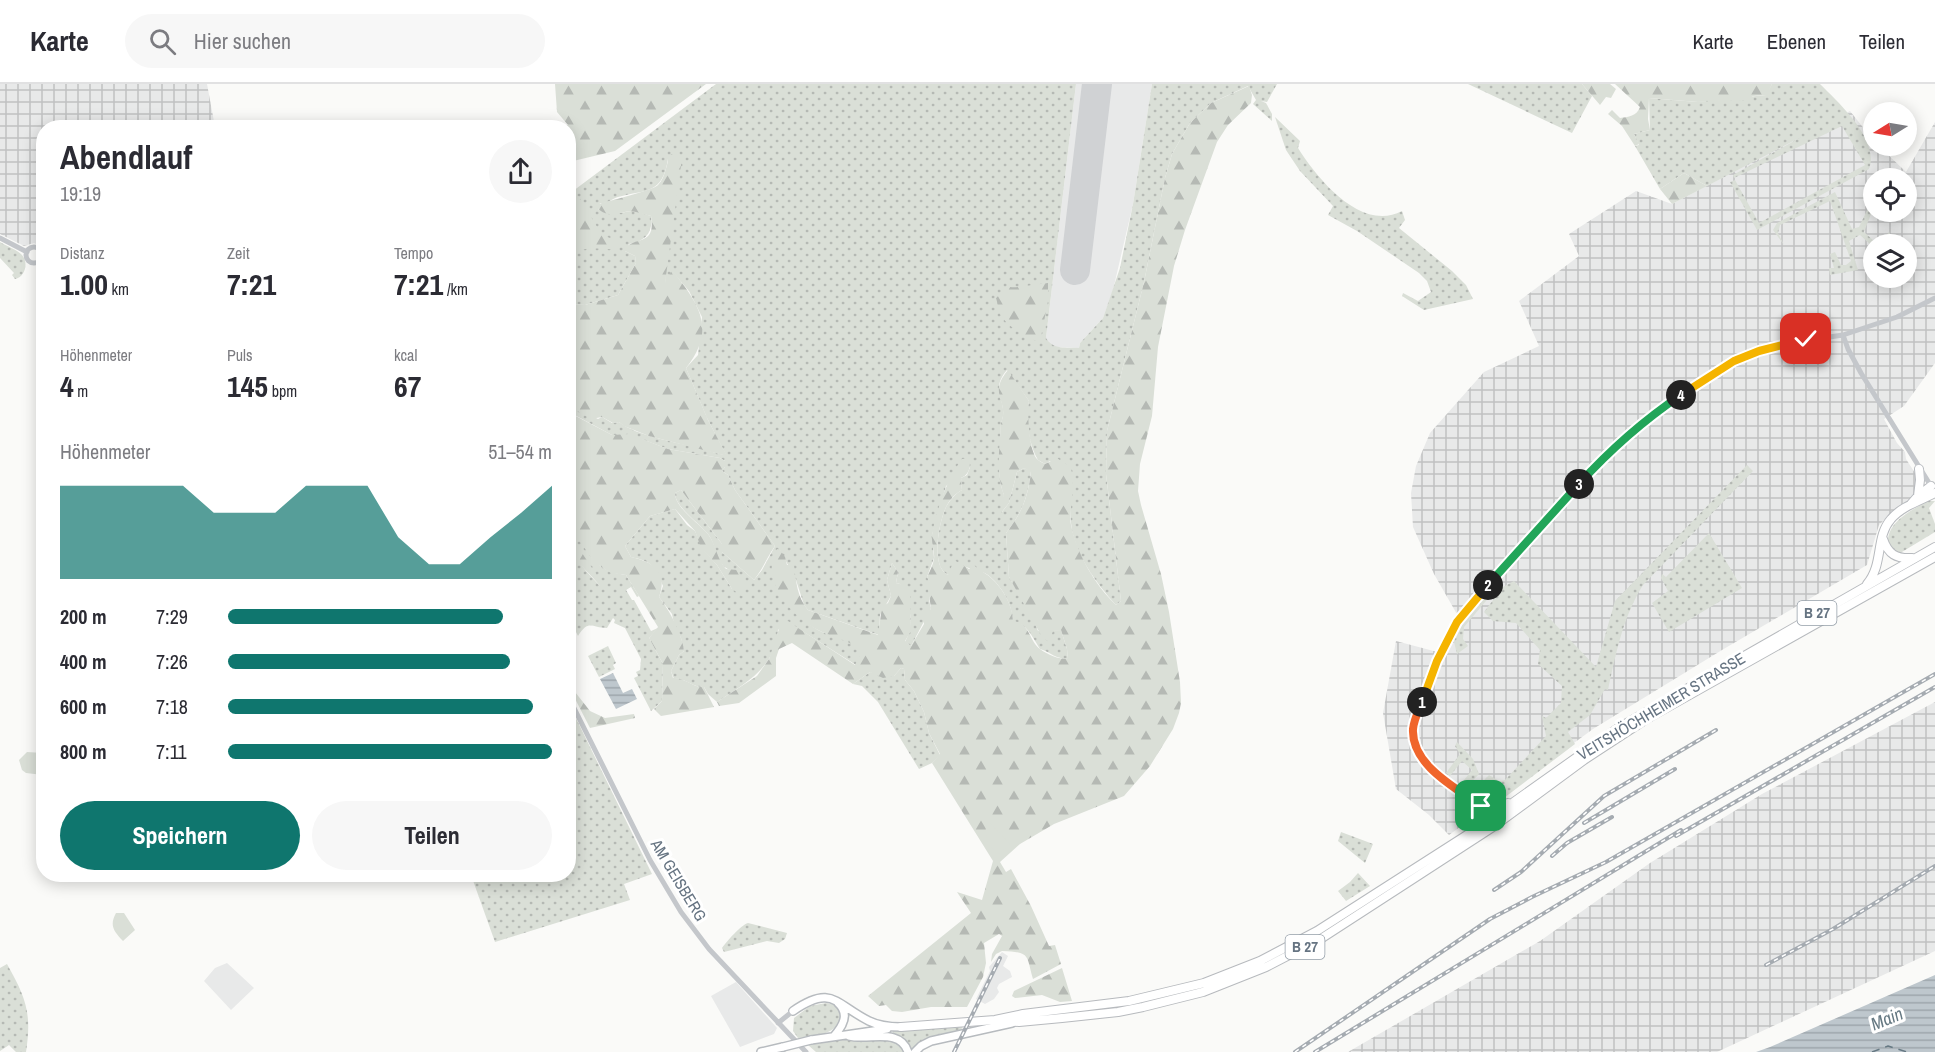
<!DOCTYPE html>
<html lang="de">
<head>
<meta charset="utf-8">
<style>
	:root { --surface:#fff; --page:#f7f7f7; --text:#2b2b33; --muted:#7c7c81; --line:#e1e1e2; --accent:#0f766e }
	body { margin:0; font-family:"Archivo Narrow",sans-serif; background:var(--page); color:var(--text); height:100vh; display:flex; flex-direction:column; font-size:22px; white-space:nowrap }
	* { box-sizing:border-box; margin:0 }
	p { font-size:20px; color:var(--muted) }
	.icon { flex:none; width:33px; height:33px; fill:none; stroke:currentColor; stroke-width:2; stroke-linecap:round; stroke-linejoin:round }
	.map { position:relative; flex:1; overflow:hidden }
	.side { position:absolute; left:36px; top:36px; width:540px; height:762px; display:flex; flex-direction:column; background:var(--surface); border-radius:24px; box-shadow:0 3px 15px #0003 }
	.side>* { flex:none }
	.needle { width:39px; rotate:259deg }
	.controls { position:absolute; left:1863px; top:18px; display:grid; gap:12px }
	.controls a { display:grid; place-items:center; width:54px; height:54px; border-radius:50%; background:var(--surface); box-shadow:0 3px 15px #0003; font-size:30px }
	.pin { position:absolute; display:grid; place-items:center; width:51px; height:51px; color:#fff; margin:-26px; border-radius:12px; box-shadow:0 3px 9px #0006 }
	.km { position:absolute; width:30px; height:30px; margin:-15px; border-radius:50%; background:#222; color:#fff; font-size:16px; line-height:30px; text-align:center }
	.round { display:grid; place-items:center; flex:none; width:63px; height:63px; border-radius:32px; background:var(--page) }
	.head { display:flex; align-items:center; justify-content:space-between; height:102px; padding:0 24px }
	h1 { font-size:33px; font-weight:700; line-height:45px }
	.stats { display:grid; grid-template-columns:repeat(3,1fr); gap:9px; height:102px; padding:6px 24px }
	.stats div { display:grid; align-content:center }
	.stats b { font-size:30px; font-weight:700 }
	.stats small { font-size:16px; font-weight:400 }
	.stats p { font-size:16px }
	.chart { height:168px; padding:12px 24px }
	.chart p { display:flex; justify-content:space-between }
	.chart svg { width:100%; height:108px; margin-top:6px; fill:var(--accent); opacity:.7 }
	.action { display:flex; gap:12px; margin-top:auto; padding:12px 24px }
	.action a { flex:1; height:69px; border-radius:36px; background:var(--accent); color:#fff; font-size:24px; font-weight:700; line-height:69px; text-align:center }
	.action a+a { background:var(--page); color:var(--text) }
	ul { padding:0 24px; list-style:none; font-size:20px }
	li { display:grid; grid-template-columns:96px 72px 1fr; align-items:center; height:45px }
	li i { height:15px; border-radius:8px; background:var(--accent) }
	header { display:flex; align-items:center; gap:36px; box-sizing:border-box; height:84px; padding:0 30px; background:var(--surface); border-bottom:2px solid var(--line) }
	header strong { font-size:28px }
	nav { display:flex; gap:33px; margin-inline-start:auto; font-size:21px }
	.search { width:420px; height:54px; background:var(--page); display:flex; align-items:center; gap:15px; box-sizing:border-box; padding:0 21px; border-radius:33px; color:var(--muted); font-size:22px }
	.map>svg:first-child { display:block }
	.built { fill:#e8e9e9 }
	.industrial { fill:url(#industrial-grid); fill-rule:evenodd }
	.grass { fill:url(#grass-dots) }
	.forest { fill:url(#forest-firs) }
	.park { fill:#dadfd7 }
	.water { fill:url(#water-rules) }
	.lines { fill:none; stroke-linecap:round; stroke-linejoin:round }
	.ferry { stroke:#667983; stroke-width:1.5; stroke-dasharray:8 6; stroke-linecap:butt }
	.runway { stroke:#d0d2d4; stroke-width:30 }
	.major-casing { stroke:#b7bbbf; stroke-width:10 }
	.highway-casing { stroke:#b7babe; stroke-width:10 }
	.minor { stroke:#c4c7cb; stroke-width:5 }
	.major { stroke:#fff; stroke-width:7 }
	.highway { stroke:#fff; stroke-width:8 }
	.rail-casing { stroke:#a5abb1; stroke-width:4 }
	.rail { stroke:#fff; stroke-width:1.5; stroke-dasharray:4.5; stroke-linecap:butt }
	.major-bridge-casing { stroke:#b7bbbf; stroke-width:10; stroke-linecap:butt }
	.major-bridge { stroke:#fff; stroke-width:7 }
	.split-1-casing { stroke:#fff; stroke-width:12 }
	.split-2-casing { stroke:#fff; stroke-width:12 }
	.split-3-casing { stroke:#fff; stroke-width:12 }
	.split-4-casing { stroke:#fff; stroke-width:12 }
	.split-5-casing { stroke:#fff; stroke-width:12 }
	.split-1 { stroke:#f0652b; stroke-width:8 }
	.split-2 { stroke:#f5b400; stroke-width:8 }
	.split-3 { stroke:#22a559; stroke-width:8 }
	.split-4 { stroke:#22a559; stroke-width:8 }
	.split-5 { stroke:#f5b400; stroke-width:8 }
	.labels { text-anchor:middle; stroke-width:6; stroke-linejoin:round; paint-order:stroke }
	.shield { fill:#fff; stroke:#949ea8; stroke-width:1.5 }
	.shield-label { font-size:15px; font-weight:bold; fill:#667482 }
	.street-label { font-size:16px; fill:#667482; stroke:#fff }
	.water-label { font-size:18px; font-style:italic; fill:#667983; stroke:#fff }
</style>
</head>
<body>
<header>
<strong>Karte</strong>
<div class="search"><svg class="icon" aria-label="search" viewBox="0 0 24 24"><circle cx="10" cy="10" r="6"/><path d="M15 15l6 6"/></svg>Hier suchen</div>
<nav><a>Karte</a><a>Ebenen</a><a>Teilen</a></nav>
</header>
<div class="map">
<svg width="1935" height="968" viewBox="0 0 1935 968">
	<defs>
		<pattern id="industrial-grid" width="8" height="8" patternUnits="userSpaceOnUse" patternTransform="scale(1.5)"><rect width="8" height="8" fill="#e8e9e9"/><path d="M0 4h8M4 0v8" fill="none" stroke="#c0c1c2"/></pattern>
		<pattern id="grass-dots" width="8" height="8" patternUnits="userSpaceOnUse" patternTransform="scale(1.5)"><rect width="8" height="8" fill="#dadfd7"/><path d="M2 2h.1M6 6h.1" fill="none" stroke="#b5b9b4" stroke-width="1.8" stroke-linecap="round"/></pattern>
		<pattern id="forest-firs" width="22" height="20" patternUnits="userSpaceOnUse" patternTransform="scale(1.5)"><rect width="22" height="20" fill="#dadfd7"/><path d="M5 1l3.5 6h-7zM16 11l3.5 6h-7z" fill="#b5b9b4"/></pattern>
		<pattern id="water-rules" width="6" height="5" patternUnits="userSpaceOnUse" patternTransform="scale(1.5)"><rect width="6" height="5" fill="#bec7cd"/><path d="M0 2.5h6" fill="none" stroke="#9ea6ac"/></pattern>
	</defs>
	<rect width="100%" height="100%" fill="#fafaf8"/>
	<path class="built" d="M1076,0H1152L1133,120L1113,206L1103,234L1080,259L1079,264L1055,263L1050,260L1046,254Z
		M1002,868L1008,872L1003,882L1010,887L1012,893L999,900L997,904L999,908L994,915L985,920L976,915L990,887L989,883Z
		M227,879L254,904L231,926L204,897L215,884Z
		M736,898L777,944L774,950L740,963L711,912Z"/>
	<path class="industrial" d="M0,0H207L215,43L44,44L43,163L34,159L24,162L0,150Z
		M1850,27L1873,56L1874,62H1879L1906,88L1935,38V279L1904,322L1884,335L1897,359L1905,368L1906,375L1915,389L1917,402L1913,414L1894,426L1879,441L1867,481L1722,566L1593,645L1449,751L1429,731L1396,705L1383,629L1396,557L1445,570L1462,539L1434,490L1413,443L1411,409L1416,382L1430,349L1484,288L1539,262L1519,217L1579,172L1569,150L1636,107L1672,120ZM1874,94H1906V128H1874ZM1874,160H1906V194H1874Z
		M1935,618V867L1717,968H1348L1540,857L1650,779L1762,710Z"/>
	<path class="grass" d="M716,0H1076L1046,254C1053,266 1066,263 1079,264L1080,259L1103,234L1120,184L1133,120L1152,0H1277L1267,18L1261,17L1266,19L1272,30V37L1253,20L1256,16L1248,2L1211,19L1190,39L1172,70L1165,94L1144,198L1107,347L1106,390L1121,517L1116,521C1096,499 1074,469 1071,439C1069,423 1072,406 1072,391L1050,377L1045,380L1038,376C1029,361 1025,335 1029,317L1007,286C988,308 1010,318 1001,339L999,387L1001,402L1004,411L1002,428L1009,419L1017,388L1024,384L1031,387C1028,413 1022,429 1006,449L1009,493L1034,535L1038,547L1061,546L1067,565L1068,575C1056,575 1050,568 1040,565C1033,554 1027,539 1013,538C1013,521 1001,501 988,491C981,486 969,485 960,481L948,491C930,482 939,438 946,423C950,416 955,410 962,406L961,394L967,391L970,383L946,402L932,451L934,474L927,493L932,501L929,516L931,524L911,562L905,558C916,538 909,519 900,500L896,499L898,488L892,479L887,496L891,512L880,531L879,551L808,526L804,521L796,496L780,466L806,537C823,553 832,549 851,557C855,559 859,564 863,567L856,581L788,538L778,546C775,584 746,599 717,618L708,610L704,603C693,604 685,593 674,595L671,587L679,571L684,567L681,554L674,540L672,530L659,513L663,502C655,482 653,478 631,473L625,462L650,432L675,425L687,441L695,447L702,464L717,481L732,505L730,486C715,480 717,462 708,450C699,439 675,423 675,409L681,406L722,460V468L754,496L762,486L775,462L735,406L728,391L722,387L725,383V377L720,374L668,365L644,356L612,351L569,328V322L598,335L602,333L612,339L619,338C637,352 676,358 699,364C709,366 716,370 726,371L707,334L686,284L698,271L702,233L689,207L672,187L665,203L668,75C662,111 647,105 618,113C611,115 608,120 600,119L598,125C611,131 618,129 632,127C637,127 645,130 651,132C653,149 646,157 629,160L625,167L635,172L636,179L618,211L585,221L568,220L569,110Z
		M1468,0H1582L1592,12L1572,49Z
		M1772,0H1820C1839,19 1880,56 1869,85L1757,146L1730,98L1735,96L1759,139L1865,81L1842,42L1734,94L1733,91L1803,52L1707,102L1684,89L1660,105L1635,62L1639,61L1634,50L1650,46L1649,14L1698,18L1766,11Z
		M1275,33L1300,57L1298,64C1317,94 1361,149 1402,127L1405,136L1399,144L1452,187L1466,201L1473,215L1424,226L1402,212L1403,209L1418,217L1431,208L1427,197L1419,189L1357,147L1328,131L1333,122L1300,87L1286,66Z
		M1835,108L1852,145L1859,143L1873,114V125L1864,148L1874,157L1884,155L1889,148L1893,155L1882,160H1874L1873,163L1860,151L1849,157L1858,186L1830,191L1829,184H1834L1830,170L1835,168L1841,181H1846L1851,177L1830,117L1780,141L1778,149L1784,161L1773,146L1777,139Z
		M0,158C6,162 18,166 22,171C29,179 25,193 15,195L12,191L14,189L0,174Z
		M1747,381L1753,387L1643,501C1623,533 1616,569 1608,606L1605,605L1590,631L1568,648L1575,660L1496,720L1483,718L1471,710L1489,691L1499,697L1505,696L1546,652L1542,632L1546,634L1561,619L1562,602L1538,580L1540,566L1516,539L1493,537L1484,528L1503,503L1514,497L1596,583L1615,517Z
		M1928,417H1935L1929,424L1935,440V448L1897,471L1888,460C1886,438 1912,426 1928,417Z
		M569,442C593,462 584,485 626,491L639,512L637,513L631,503L626,506L632,516H634L651,547L658,544L649,554L663,580L662,617L651,627L634,594L638,592L636,588L640,586L641,575L625,544L614,539L615,536L613,534L607,544C591,544 589,535 578,552L569,534L568,462L586,487L600,502L569,453Z
		M1709,449L1742,504L1669,548L1652,519L1668,507L1661,494L1662,490L1666,493Z
		M1490,506L1491,511L1464,543L1463,555L1468,562L1457,570L1453,554L1457,547Z
		M608,562L616,579L613,581L615,585L599,593L588,572Z
		M901,584L904,585L905,596L914,607L924,628L929,649L940,671L932,679L919,685L878,618L862,602L853,600L870,588L894,592Z
		M572,626L652,790L624,800L630,816L495,858L471,791L568,790V627Z
		M1457,658L1473,675L1479,690L1465,705L1460,701L1472,686L1462,677L1450,692L1446,689L1460,670L1455,662Z
		M1341,748L1373,760L1365,779L1338,757Z
		M1358,789L1370,802L1346,817L1338,807L1350,798Z
		M748,839L787,849L785,855L779,859L767,857L724,868L722,864C727,857 741,841 748,839Z
		M7,880C26,914 32,929 26,968H16L9,961L0,967V884Z
		M826,919L835,921L841,926C844,950 816,952 798,954L793,947L794,934L810,922Z
		M963,942L960,948L917,963L912,968L903,955L893,951V947Z
		M884,954L901,959L906,968H816L808,961L838,956Z"/>
	<path class="forest" d="M555,0H706L615,67L569,78L568,44L557,43L568,41L557,28Z
		M1582,0H1610L1616,5L1611,14L1606,13L1600,21Z
		M1615,0H1772L1767,11L1753,12L1747,16L1698,18L1649,14L1648,35L1650,46L1634,50L1639,60L1635,62L1622,42L1608,30L1612,26L1620,34C1628,33 1637,32 1640,23Z
		M1249,2L1252,11L1251,19L1228,41L1217,58L1185,146L1174,182L1158,263L1152,332L1140,380L1138,407L1141,421L1161,490L1169,528L1180,598L1181,619L1179,629L1173,645L1150,682L1124,712L1054,740L1020,760L1000,778L1006,788L1011,785L1031,822L1049,862L1055,861L1061,880L1033,895C1026,871 1031,868 1002,867L996,870L991,878L992,870L1002,852L999,850L984,859L986,879L983,893L967,923H931L902,928L892,927L886,921L879,922L868,912L971,829L957,808L982,816L993,777L932,679L940,670L929,649L924,628L914,607L905,596L904,585L901,584L894,592L883,594L870,588L853,600L792,559L779,565L776,574V592L739,619L719,622L717,618L757,592L769,575L781,539L788,537L795,542L855,581L862,567C849,555 832,554 816,545C791,532 759,494 777,465L780,466L785,473L787,481H794C796,497 797,513 808,526L878,551L882,523L888,519L891,512L887,496L892,479L898,488L896,499L907,502L910,509L911,547L905,557L911,562L924,540L922,529L926,526H930L931,524L928,505L931,501L927,493C930,487 933,481 934,475C935,467 931,459 932,451C936,427 947,395 962,375L970,374C970,383 970,390 961,394L962,406C955,410 950,415 946,423C939,438 930,482 948,491L954,476L969,485L974,481C979,487 984,488 989,492C1002,503 1013,521 1013,537C1030,539 1029,557 1040,565C1048,571 1058,575 1068,575L1067,565L1061,546L1053,547L1049,558L1042,553L1009,493L1006,449C1022,429 1028,413 1031,388L1024,384L1017,388L1009,419L1001,429L1002,416L1004,411C995,389 1000,362 1001,339C1010,316 987,311 1008,286L1029,317C1027,329 1029,366 1037,375C1039,377 1043,379 1045,380L1057,374C1060,377 1066,379 1069,382C1078,392 1068,427 1071,441C1077,470 1095,501 1116,521L1121,517L1106,390L1107,347L1144,198L1165,94L1172,70L1190,39L1211,19Z
		M671,70L682,74L665,199L672,186C699,220 717,245 686,284L708,336L727,372L649,352L624,342L619,338L613,339L602,333L591,335L569,322V220L585,221L618,211L636,179L635,172L625,167V164C636,152 656,162 651,132C645,131 642,129 636,128C623,124 608,139 595,121C605,118 654,106 658,101C666,93 666,79 671,70Z
		M1684,89L1707,102L1672,120L1660,105Z
		M574,110L579,113L602,151L618,157L620,161L618,165C599,167 584,159 569,174V115Z
		M1048,199V217L1040,258C1027,255 1010,244 1002,233C998,228 998,220 996,214L1008,203C1021,204 1035,200 1048,199Z
		M568,328L612,351L629,350L668,365L720,374L725,377V383L722,387L728,391L735,406L775,462C767,473 763,485 754,496L722,468V460L681,406L675,409C675,424 699,439 708,450C717,462 716,474 726,485L737,486L745,503L742,512L732,505L717,481L701,464L695,447L675,425L650,432L625,462L631,473C654,478 668,488 659,513C669,525 683,552 684,567L679,571L671,587L673,594C685,593 693,604 704,603L714,623L661,632L654,625L662,617L663,580L649,554L658,543L626,491L611,489L595,479L569,442Z
		M569,453L572,454L604,502H600C589,487 568,474 569,453Z
		M568,599L590,627L605,634L634,630L635,634L590,644L569,603Z
		M1062,884L1072,917L1060,918L1042,911L1015,914L1012,912L1014,907Z"/>
	<path class="park" d="M27,668L43,669V691L26,689L22,686L19,676Z
		M990,739L1010,760L999,770C989,766 983,750 987,740Z
		M116,829H124L135,846L123,857C114,847 109,842 116,829Z"/>
	<path class="water" d="M613,589L623,609L632,605L637,615L616,625L600,595Z
		M1935,891V968H1756L1770,963Z"/>
	<g class="lines">
		<path class="ferry" d="M1872,968L1888,962L1907,968"/>
		<path class="runway" d="M1075,186L1097,0"/>
		<defs>
			<path id="major" d="M793,927C832,900 835,920 869,937C879,942 890,943 901,943
				M834,952C843,942 850,930 838,919
				M849,952C869,957 900,943 908,968
				M811,956L887,945
				M761,968L783,963
				M915,968L921,962L931,957L1012,939"/>
			<path id="highway" d="M1918,412L1920,396L1919,385
				M1911,420L1918,412L1931,402
				M1883,455C1888,470 1896,475 1912,474
				M1867,500C1884,480 1875,453 1891,435C1902,422 1920,417 1935,409
				M1489,724H1496L1508,719
				M1005,937L1019,938L1062,934L1118,928L1143,923L1203,908L1266,883L1322,854L1413,795L1493,743L1584,676L1645,636L1935,473
				M901,943L995,936L1023,930L1129,917L1204,899L1260,877L1317,847L1470,749L1618,644L1935,463"/>
		</defs>
		<use href="#major" class="major-casing"/>
		<use href="#highway" class="highway-casing"/>
		<path class="minor" d="M0,154L27,168
			M26 171a8 8 0 1 1 16 0a8 8 0 1 1-16 0Z
			M1843,251L1848,265L1861,289L1931,402
			M568,612L650,776L681,828L709,865L806,968
			M1489,724L1476,718L1423,677L1417,666L1413,645L1437,577L1457,538L1524,459L1594,384L1655,328L1734,277L1782,260L1843,251L1897,233L1935,214
			M778,939L793,927"/>
		<use href="#major" class="major"/>
		<use href="#highway" class="highway"/>
		<defs>
			<path id="rail" d="M1584,739L1675,685
				M1676,752L1935,603
				M1552,772L1567,759L1612,733
				M1494,806L1521,788L1604,712L1716,646
				M1766,881L1833,845L1935,782
				M954,968L1000,874
				M1295,968L1490,835L1532,813L1606,778L1935,590
				M1315,968L1681,746"/>
		</defs>
		<use href="#rail" class="rail-casing"/>
		<use href="#rail" class="rail"/>
		<defs>
			<path id="major-bridge" d="M783,963L811,956"/>
		</defs>
		<use href="#major-bridge" class="major-bridge-casing"/>
		<use href="#major-bridge" class="major-bridge"/>
	</g>
	<g class="lines">
		<defs>
			<path id="split-1" d="M1422,618C1419,626 1414,635 1413,645C1411,681 1456,704 1481,722"/>
			<path id="split-2" d="M1422,618L1437,577L1457,538L1488,501"/>
			<path id="split-3" d="M1488,501L1579,400"/>
			<path id="split-4" d="M1579,400C1609,367 1644,336 1681,311"/>
			<path id="split-5" d="M1681,311L1734,277L1759,267L1806,255"/>
		</defs>
		<use href="#split-1" class="split-1-casing"/>
		<use href="#split-2" class="split-2-casing"/>
		<use href="#split-3" class="split-3-casing"/>
		<use href="#split-4" class="split-4-casing"/>
		<use href="#split-5" class="split-5-casing"/>
		<use href="#split-1" class="split-1"/>
		<use href="#split-2" class="split-2"/>
		<use href="#split-3" class="split-3"/>
		<use href="#split-4" class="split-4"/>
		<use href="#split-5" class="split-5"/>
	</g>
	<g class="labels">
		<g class="shield">
			<rect x="1797.5" y="517" width="39" height="24" rx="4.5"/>
			<rect x="1285.5" y="851" width="39" height="24" rx="4.5"/>
		</g>
		<g class="shield-label">
			<text x="1817" y="534">B 27</text>
			<text x="1305" y="868">B 27</text>
		</g>
		<g class="street-label">
			<text transform="translate(1661 622) rotate(-31)" y="6">VEITSHÖCHHEIMER STRASSE</text>
			<text transform="translate(679 796) rotate(59)" y="6">AM GEISBERG</text>
		</g>
		<g class="water-label">
			<text transform="translate(1887 935) rotate(-22)" y="6">Main</text>
		</g>
	</g>
</svg>
<div class="controls">
<a><svg class="needle" viewBox="-14 -14 28 28"><path d="M0-13l5 13h-10z" fill="#e53935"/><path d="M0 13l5-13h-10z" fill="#7c7c81"/></svg></a>
<a><svg class="icon" aria-label="locate" viewBox="0 0 24 24"><circle cx="12" cy="12" r="6"/><path d="M12 2v4M12 18v4M2 12h4M18 12h4"/></svg></a>
<a><svg class="icon" aria-label="layers" viewBox="0 0 24 24"><path d="M12 4l9 5-9 5-9-5zM3 14l9 5 9-5"/></svg></a>
</div>
<div class="pin" style="left:1481px;top:722px;background:#1e9e55"><svg class="icon" aria-label="arrive" viewBox="0 0 24 24"><path d="M6 21V4h12l-3 4 3 4H6"/></svg></div>
<div class="pin" style="left:1806px;top:255px;background:#d93025"><svg class="icon" aria-label="check" viewBox="0 0 24 24"><path d="M5 12l5 5 9-10"/></svg></div>
<b class="km" style="left:1422px;top:618px">1</b>
<b class="km" style="left:1488px;top:501px">2</b>
<b class="km" style="left:1579px;top:400px">3</b>
<b class="km" style="left:1681px;top:311px">4</b>
<section class="side">
<div class="head"><div><h1>Abendlauf</h1><p>19:19</p></div><a class="round"><svg class="icon" aria-label="share" viewBox="0 0 24 24"><path d="M12 15V3M7 8l5-5 5 5M5 13v7h14v-7"/></svg></a></div>
<div class="stats">
<div><p>Distanz</p><b>1.00<small> km</small></b></div>
<div><p>Zeit</p><b>7:21</b></div>
<div><p>Tempo</p><b>7:21<small> /km</small></b></div>
</div>
<div class="stats">
<div><p>Höhenmeter</p><b>4<small> m</small></b></div>
<div><p>Puls</p><b>145<small> bpm</small></b></div>
<div><p>kcal</p><b>67</b></div>
</div>
<div class="chart"><p><span>Höhenmeter</span>51–54 m</p>
<svg viewBox="0 0 160 44" preserveAspectRatio="none"><path d="M0 44V6L10 6L20 6L30 6L40 6L50 17L60 17L70 17L80 6L90 6L100 6L110 27L120 38L130 38L140 27L150 17L160 6V44z"/></svg>
</div>
<ul>
<li><b>200 m</b>7:29<i style="width:85%"></i></li>
<li><b>400 m</b>7:26<i style="width:87%"></i></li>
<li><b>600 m</b>7:18<i style="width:94%"></i></li>
<li><b>800 m</b>7:11<i style="width:100%"></i></li>
</ul>
<div class="action"><a>Speichern</a><a>Teilen</a></div>
</section>
</div>
</body>
</html>
